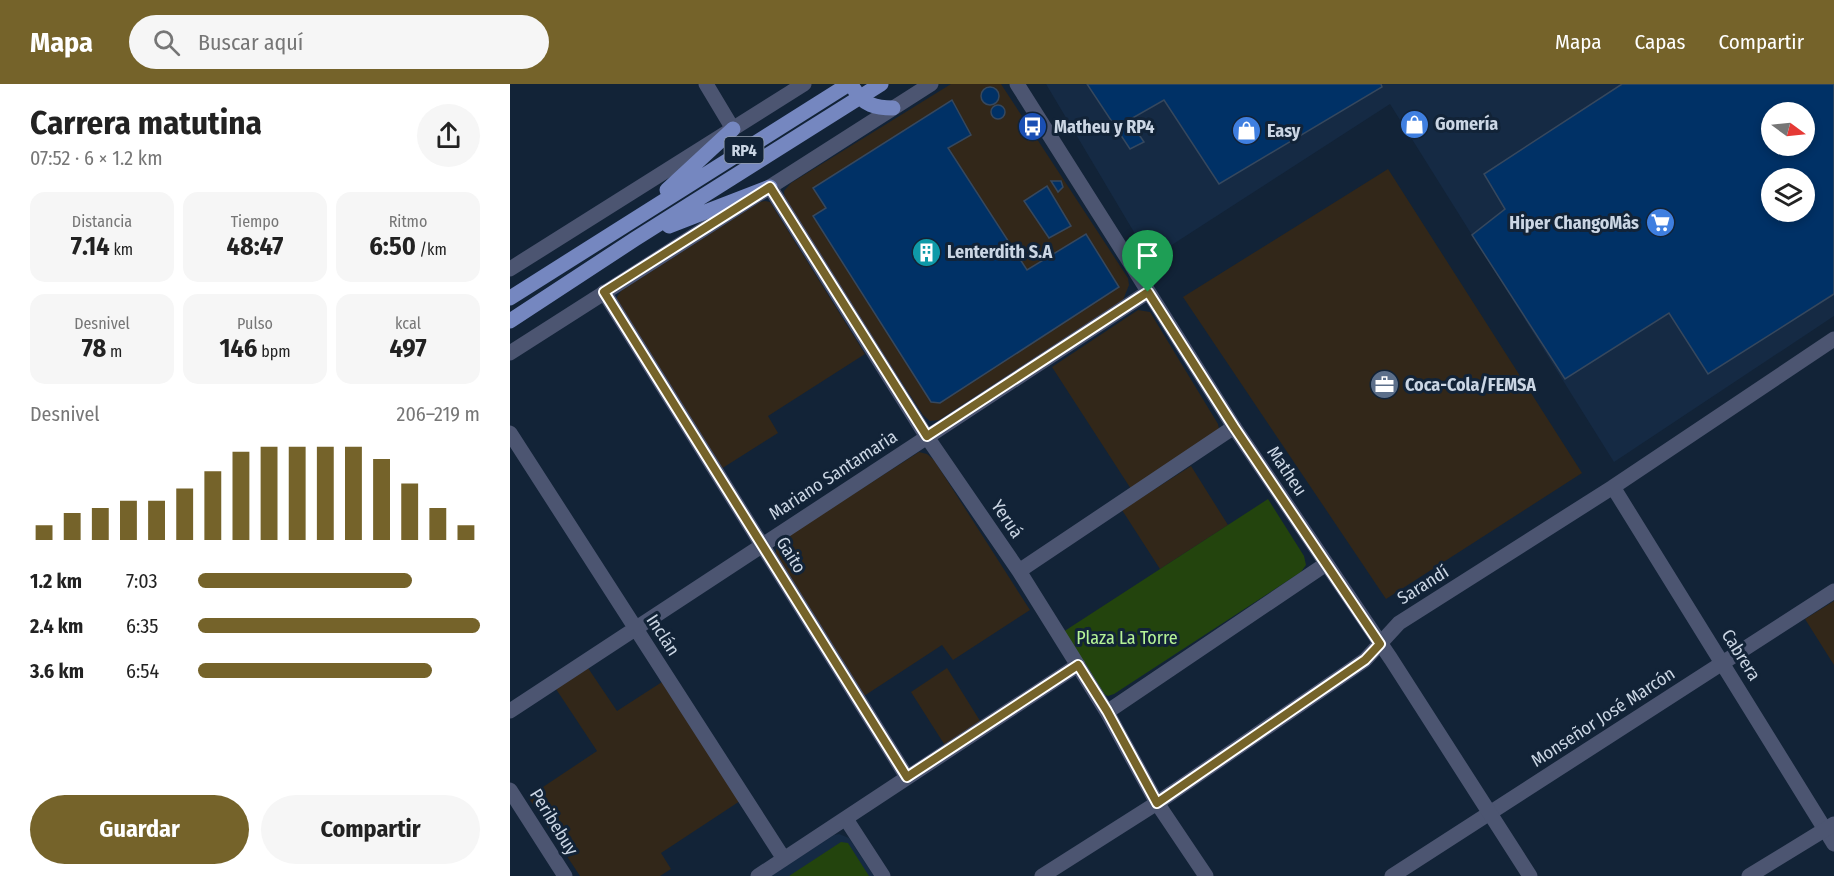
<!DOCTYPE html>
<html lang="es">
<head>
<meta charset="utf-8">
<style>
	:root { --surface:#fff; --page:#f6f6f6; --text:#222; --muted:#767676; --accent:#75632a }
	body { margin:0; font-family:"Fira Sans Condensed",sans-serif; background:var(--page); color:var(--text); height:100vh; display:flex; flex-direction:column; font-size:22px; white-space:nowrap }
	* { box-sizing:border-box; margin:0 }
	p { font-size:20px; color:var(--muted) }
	.icon { flex:none; width:33px; height:33px; fill:none; stroke:currentColor; stroke-width:2; stroke-linecap:round; stroke-linejoin:round }
	.map { position:relative; flex:1; overflow:hidden }
	.panel { display:flex; flex-direction:column; background:var(--surface); width:510px }
	.panel>* { flex:none }
	.needle { width:39px; rotate:105deg }
	.tools { position:absolute; left:1251px; top:18px; display:grid; gap:12px }
	.tools a { display:grid; place-items:center; width:54px; height:54px; border-radius:50%; background:var(--surface); box-shadow:0 3px 9px #0003; font-size:30px }
	.pin { position:absolute; display:grid; place-items:center; width:51px; height:51px; color:#fff; margin:-62px -26px; border-radius:50% 50% 50% 0; rotate:-45deg; box-shadow:0 0 6px #0007 }
	.pin .icon { rotate:45deg }
	.round { display:grid; place-items:center; flex:none; width:63px; height:63px; border-radius:32px; background:var(--page) }
	.summary { display:flex; align-items:center; justify-content:space-between; height:102px; padding:0 30px }
	h1 { font-size:33px; font-weight:700; line-height:45px }
	.metrics { display:grid; grid-template-columns:repeat(3,1fr); gap:9px; height:102px; padding:6px 30px }
	.metrics div { display:grid; align-content:center; border-radius:15px; background:var(--page); text-align:center }
	.metrics b { font-size:26px; font-weight:700 }
	.metrics small { font-size:16px; font-weight:400 }
	.metrics p { font-size:16px }
	.chart { height:168px; padding:12px 30px }
	.chart p { display:flex; justify-content:space-between }
	.chart svg { width:100%; height:108px; margin-top:6px; stroke:var(--accent); stroke-width:6 }
	.cta { display:flex; gap:12px; margin-top:auto; padding:12px 30px }
	.cta a { flex:1; height:69px; border-radius:36px; background:var(--accent); color:#fff; font-size:24px; font-weight:700; line-height:69px; text-align:center }
	.cta a+a { background:var(--page); color:var(--text) }
	ul { padding:0 30px; list-style:none; font-size:20px }
	li { display:grid; grid-template-columns:96px 72px 1fr; align-items:center; height:45px }
	li i { height:15px; border-radius:8px; background:var(--accent) }
	header { display:flex; align-items:center; gap:36px; box-sizing:border-box; height:84px; padding:0 30px; background:var(--accent); color:#fff }
	header strong { font-size:28px }
	nav { display:flex; gap:33px; margin-inline-start:auto; font-size:21px }
	.search { width:420px; height:54px; background:var(--page); display:flex; align-items:center; gap:15px; box-sizing:border-box; padding:0 21px; border-radius:33px; color:var(--muted); font-size:22px }
	main { display:flex; flex:1; min-height:0 }
	.map>svg:first-child { display:block }
	.built { fill:#152a44; fill-rule:evenodd }
	.industrial { fill:#322719 }
	.green { fill:#23440d }
	.building { fill:#003166; stroke:#36485e; stroke-width:1.5; fill-rule:evenodd }
	.lines { fill:none; stroke-linecap:round; stroke-linejoin:round }
	.minor { stroke:#4c5571; stroke-width:15 }
	.tertiary { stroke:#4c5571; stroke-width:15 }
	.primary { stroke:#7587c0; stroke-width:15 }
	.route-casing { stroke:#fff; stroke-width:12 }
	.route { stroke:#75632a; stroke-width:8 }
	.labels { text-anchor:middle; stroke-width:6; stroke-linejoin:round; paint-order:stroke }
	.shield { fill:#122337; stroke:#94a0b0; stroke-width:1.5 }
	.shield-label { font-size:16px; font-weight:bold; fill:#cbd6e4 }
	.poi-label { font-size:18px; font-weight:bold; fill:#cbd6e4; stroke:#122337; text-anchor:start }
	.street-label { font-size:18px; fill:#cbd6e4; stroke:#122337 }
	.park-label { font-size:18px; fill:#b6f397; stroke:#122337 }
</style>
</head>
<body>
<header>
<strong>Mapa</strong>
<div class="search"><svg class="icon" aria-label="search" viewBox="0 0 24 24"><circle cx="10" cy="10" r="6"/><path d="M15 15l6 6"/></svg>Buscar aquí</div>
<nav><a>Mapa</a><a>Capas</a><a>Compartir</a></nav>
</header>
<main>
<section class="panel">
<div class="summary"><div><h1>Carrera matutina</h1><p>07:52 · 6 × 1.2 km</p></div><a class="round"><svg class="icon" aria-label="share" viewBox="0 0 24 24"><path d="M12 15V3M7 8l5-5 5 5M5 13v7h14v-7"/></svg></a></div>
<div class="metrics">
<div><p>Distancia</p><b>7.14<small> km</small></b></div>
<div><p>Tiempo</p><b>48:47</b></div>
<div><p>Ritmo</p><b>6:50<small> /km</small></b></div>
</div>
<div class="metrics">
<div><p>Desnivel</p><b>78<small> m</small></b></div>
<div><p>Pulso</p><b>146<small> bpm</small></b></div>
<div><p>kcal</p><b>497</b></div>
</div>
<div class="chart"><p><span>Desnivel</span>206–219 m</p>
<svg viewBox="0 0 160 44" preserveAspectRatio="none"><path d="M5 44V38M15 44V33M25 44V31M35 44V28M45 44V28M55 44V23M65 44V16M75 44V8M85 44V6M95 44V6M105 44V6M115 44V6M125 44V11M135 44V21M145 44V31M155 44V38"/></svg>
</div>
<ul>
<li><b>1.2 km</b>7:03<i style="width:76%"></i></li>
<li><b>2.4 km</b>6:35<i style="width:100%"></i></li>
<li><b>3.6 km</b>6:54<i style="width:83%"></i></li>
</ul>
<div class="cta"><a>Guardar</a><a>Compartir</a></div>
</section>
<div class="map">
<svg width="1324" height="792" viewBox="0 0 1324 792">
	<rect width="100%" height="100%" fill="#122337"/>
	<path class="built" d="M536,0H1324V232L1104,378L880,20L640,175ZM1262,28H1294V62H1262ZM1262,94H1294V128H1262Z
		M329,750L339,754L364,792H261L324,751Z"/>
	<path class="industrial" d="M441,0H491L618,194L619,201L613,216L429,336L420,337L413,331L275,119L274,107L281,99Z
		M878,85L1072,389L876,515L673,213Z
		M255,117L260,118L355,270L258,332L268,349L211,385L107,220V213L111,207L250,118Z
		M628,226L640,228L708,340L709,345L621,405L542,283Z
		M409,368L417,370L424,376L520,526L443,576L432,561L354,612L266,474V463L270,457Z
		M681,382L718,441L650,485L612,426Z
		M1324,517V581L1295,535Z
		M78,584L107,627L152,598L230,717L151,769L161,785L150,792H70L18,713L87,667L46,605Z
		M437,584L472,640L436,663L401,608Z"/>
	<path class="green" d="M758,415L794,472L796,481L791,488L604,610L598,612L593,610L553,548Z
		M331,758L338,759L359,792H279Z"/>
	<path class="building" d="M577,0H871L872,3L709,100L654,16L619,36L634,58L620,65Z
		M1112,0H1324V210L1198,290L1159,229L1055,295L962,151L995,125L974,90ZM1262,28H1294V62H1262ZM1262,94H1294V128H1262Z
		M471 12a9 9 0 1 1 18 0a9 9 0 1 1-18 0Z
		M442,16L461,51L438,64L517,186L576,150L609,203L430,319L421,318L303,132L316,124L303,104Z
		M481 28a7 7 0 1 1 14 0a7 7 0 1 1-14 0Z
		M541,97H551L553,103L548,108Z
		M537,102L561,142L539,154L514,117Z"/>
	<g class="lines">
		<path class="minor" d="M196,0L223,45
			M260,103L417,353L509,487L597,628L647,719L696,792
			M94,208L397,693
			M0,349L274,775
			M1103,403L1324,760
			M509,487L724,343
			M0,627L638,208
			M597,628L816,480
			M336,735L373,792
			M248,792L568,581
			M532,792L647,719L855,576L889,539L1103,403L1324,255
			M882,792L1324,507"/>
		<path class="tertiary" d="M507,0L724,343L881,575L1020,792
			M0,185L294,0
			M0,269L421,0
			M0,706L55,792
			M1239,792L1324,740"/>
		<path class="primary" d="M344,5C353,21 366,24 383,24
			M157,106L223,45
			M159,142L260,103
			M0,214L339,0
			M0,237L125,155L371,0"/>
	</g>
	<g class="lines">
		<defs>
			<path id="route" d="M260,103L417,352L638,208L724,343L870,560L855,576L647,719L597,627L568,581L397,693L94,208Z"/>
		</defs>
		<use href="#route" class="route-casing"/>
		<use href="#route" class="route"/>
	</g>
	<defs>
		<symbol id="shop-disc" viewBox="-11 -11 22 22"><circle r="9.5" fill="#3f7fe0" stroke="#122337"/><path d="M-5-2.5h2.3a2.7 3.5 0 0 1 5.4 0H5L5.5 6h-11ZM-1.5-2.5h3a1.5 2.3 0 0 0-3 0Z" fill="#fff"/></symbol>
		<symbol id="bus-disc" viewBox="-11 -11 22 22"><circle r="9.5" fill="#1a4fb4" stroke="#122337"/><path d="M-5-6H5V4H4V6H2V4H-2V6H-4V4H-5ZM-3.5-4V0h7V-4ZM-3.5 1.2v1.5H-2V1.2ZM2 1.2v1.5H3.5V1.2Z" fill="#fff"/></symbol>
		<symbol id="supermarket-disc" viewBox="-11 -11 22 22"><circle r="9.5" fill="#3f7fe0" stroke="#122337"/><path d="M-6-5.5h2.5l.6 2H6L4.5 2H-2.5L-4.4-4H-6ZM-1.5 3.2a1.3 1.3 0 1 0 .1 0ZM3 3.2a1.3 1.3 0 1 0 .1 0Z" fill="#fff"/></symbol>
		<symbol id="building-disc" viewBox="-11 -11 22 22"><circle r="9.5" fill="#0f9aa8" stroke="#122337"/><path d="M-4-6H4V6H1V3H-1V6H-4ZM-2.5-4.3h1.7v1.8h-1.7ZM.8-4.3h1.7v1.8H.8ZM-2.5-1h1.7V.8h-1.7ZM.8-1h1.7V.8H.8Z" fill="#fff"/></symbol>
		<symbol id="office-disc" viewBox="-11 -11 22 22"><circle r="9.5" fill="#5c6f8a" stroke="#122337"/><path d="M-6-3h4V-5.5h4V-3h4V5H-6ZM-1-4.5V-3h2v-1.5ZM-6 0V1H6V0Z" fill="#fff"/></symbol>
	</defs>
	<g fill-rule="evenodd">
		<use href="#shop-disc" x="888" y="24" width="33" height="33"/>
		<use href="#bus-disc" x="506" y="26" width="33" height="33"/>
		<use href="#shop-disc" x="720" y="30" width="33" height="33"/>
		<use href="#supermarket-disc" x="1134" y="122" width="33" height="33"/>
		<use href="#building-disc" x="400" y="152" width="33" height="33"/>
		<use href="#office-disc" x="858" y="284" width="33" height="33"/>
	</g>
	<g class="labels">
		<rect class="shield" x="214.5" y="53" width="39" height="26" rx="4.5"/>
		<g class="shield-label">
			<text x="234" y="72">RP4</text>
		</g>
		<g class="poi-label">
			<text x="925" y="46">Gomería</text>
			<text x="544" y="49">Matheu y RP4</text>
			<text x="757" y="53">Easy</text>
			<text x="1129" y="145" text-anchor="end">Hiper ChangoMâs</text>
			<text x="437" y="174">Lenterdith S.A</text>
			<text x="895" y="307">Coca-Cola/FEMSA</text>
		</g>
		<g class="street-label">
			<text transform="translate(777 387) rotate(56)" y="6">Matheu</text>
			<text transform="translate(323 391) rotate(-33)" y="6">Mariano Santamaria</text>
			<text transform="translate(497 435) rotate(56)" y="6">Yeruá</text>
			<text transform="translate(281 471) rotate(58)" y="6">Gaito</text>
			<text transform="translate(913 501) rotate(-32)" y="6">Sarandí</text>
			<text transform="translate(153 551) rotate(57)" y="6">Inclán</text>
			<text transform="translate(1231 571) rotate(58)" y="6">Cabrera</text>
			<text transform="translate(1093 633) rotate(-33)" y="6">Monseñor José Marcón</text>
			<text transform="translate(44 738) rotate(58)" y="6">Peribebuy</text>
		</g>
		<g class="park-label">
			<text x="617" y="560">Plaza La Torre</text>
		</g>
	</g>
</svg>
<div class="tools">
<a><svg class="needle" viewBox="-14 -14 28 28"><path d="M0-13l5 13h-10z" fill="#e53935"/><path d="M0 13l5-13h-10z" fill="#767676"/></svg></a>
<a><svg class="icon" aria-label="layers" viewBox="0 0 24 24"><path d="M12 4l9 5-9 5-9-5zM3 14l9 5 9-5"/></svg></a>
</div>
<div class="pin" style="left:638px;top:208px;background:#1e9e55"><svg class="icon" aria-label="arrive" viewBox="0 0 24 24"><path d="M6 21V4h12l-3 4 3 4H6"/></svg></div>
</div>
</main>
</body>
</html>
